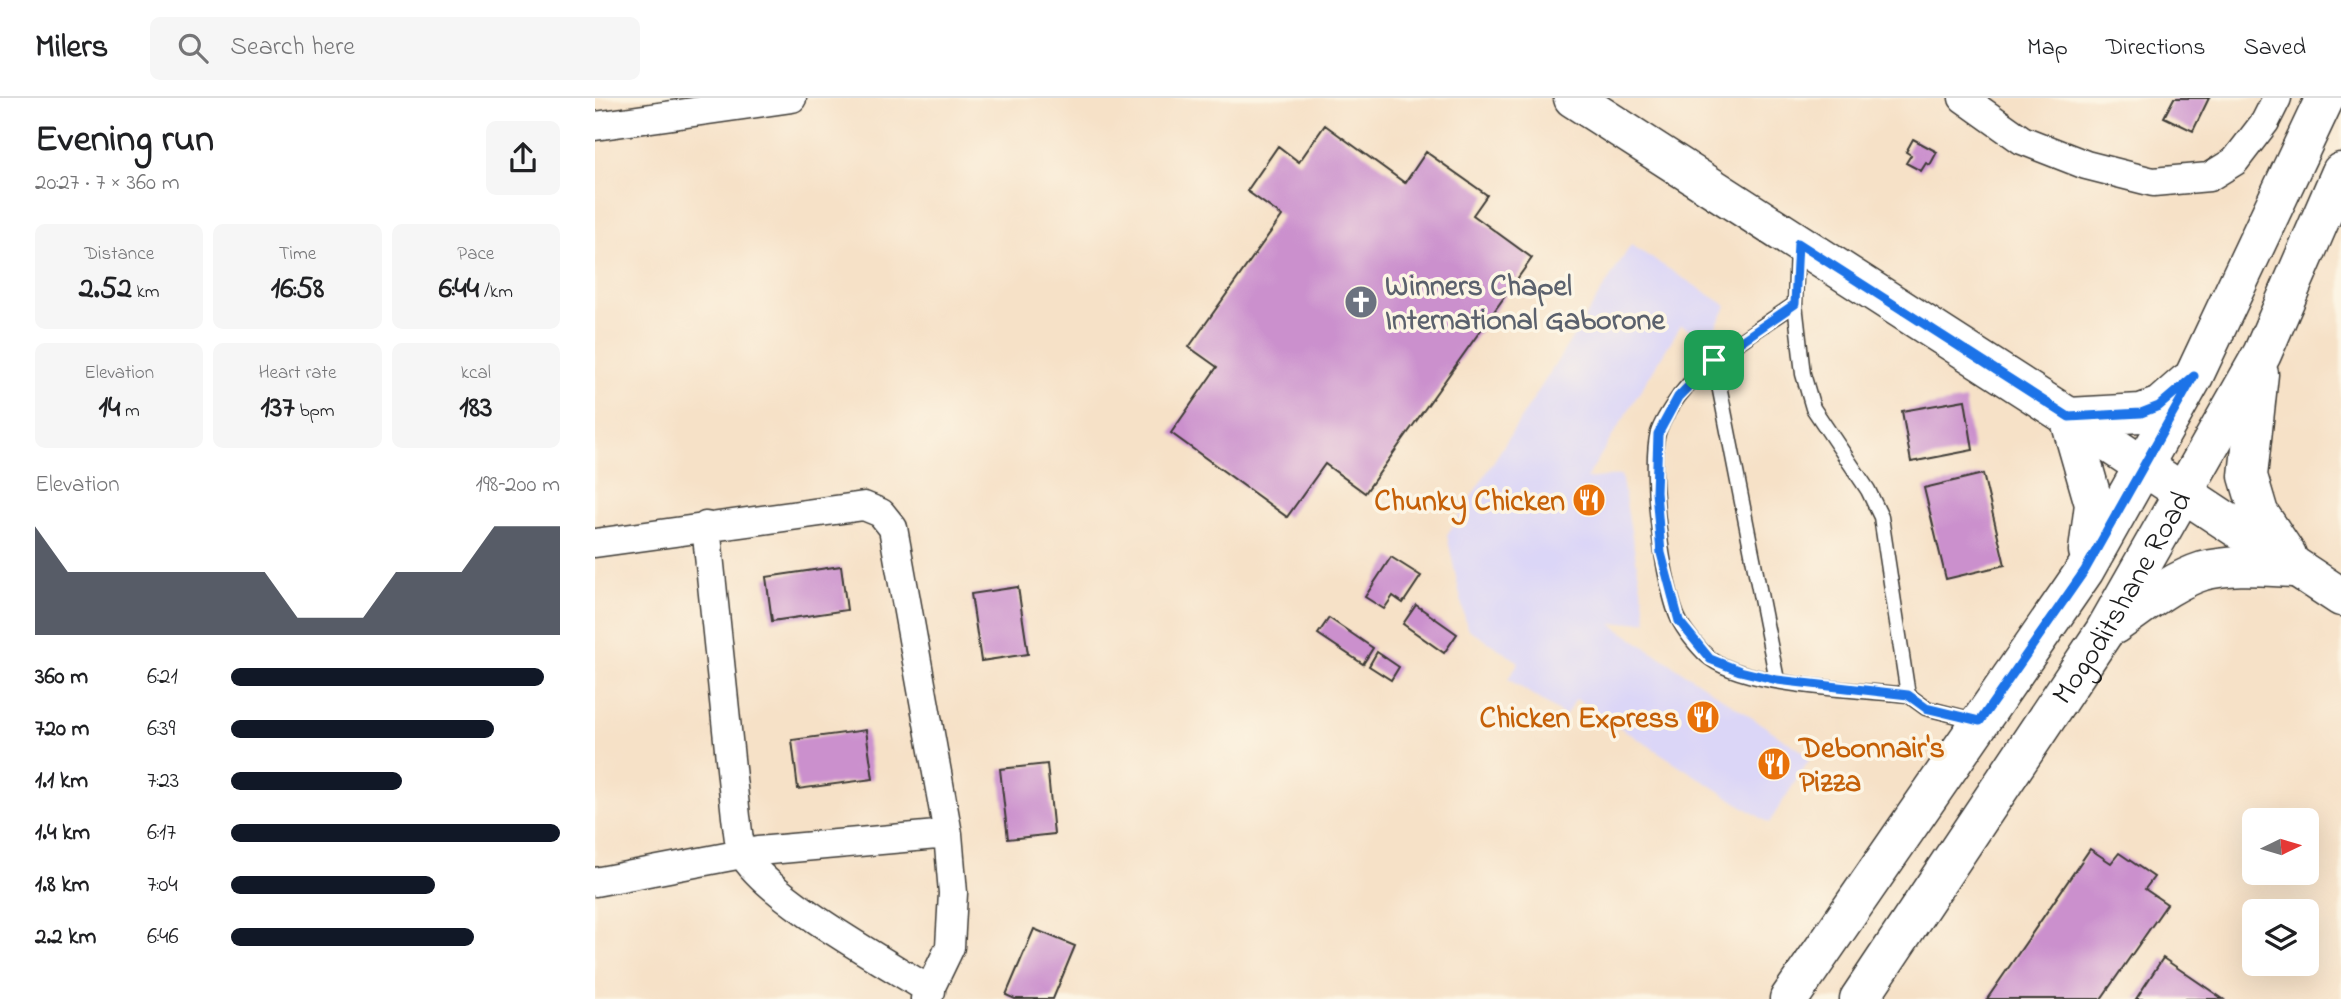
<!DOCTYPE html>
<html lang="en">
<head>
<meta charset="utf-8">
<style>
	:root { --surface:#fff; --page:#f6f6f6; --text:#202124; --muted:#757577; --line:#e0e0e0; --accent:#111827 }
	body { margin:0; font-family:"Indie Flower",sans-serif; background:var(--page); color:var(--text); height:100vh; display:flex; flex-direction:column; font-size:26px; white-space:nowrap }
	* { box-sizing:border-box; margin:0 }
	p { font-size:23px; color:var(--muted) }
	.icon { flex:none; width:38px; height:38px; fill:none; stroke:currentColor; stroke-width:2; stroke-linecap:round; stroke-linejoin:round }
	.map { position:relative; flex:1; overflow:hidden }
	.details { display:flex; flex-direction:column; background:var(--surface); width:595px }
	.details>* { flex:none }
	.needle { width:46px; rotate:85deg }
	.buttons { position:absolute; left:1647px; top:710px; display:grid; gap:14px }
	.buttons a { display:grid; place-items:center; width:77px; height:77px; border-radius:10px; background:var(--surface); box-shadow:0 7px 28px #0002; font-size:35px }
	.pin { position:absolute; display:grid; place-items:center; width:60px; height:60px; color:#fff; margin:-30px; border-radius:14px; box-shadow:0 4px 10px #0006 }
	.round { display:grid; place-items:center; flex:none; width:74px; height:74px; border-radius:10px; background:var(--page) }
	.head { display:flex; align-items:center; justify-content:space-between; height:119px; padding:0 35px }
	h1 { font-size:38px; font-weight:700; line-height:52px }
	.stats { display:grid; grid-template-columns:repeat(3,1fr); gap:10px; height:119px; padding:7px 35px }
	.stats div { display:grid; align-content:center; border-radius:10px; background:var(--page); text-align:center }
	.stats b { font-size:30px; font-weight:700 }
	.stats small { font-size:19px; font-weight:400 }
	.stats p { font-size:19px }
	.chart { height:196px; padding:14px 35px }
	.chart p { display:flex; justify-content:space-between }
	.chart svg { width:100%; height:126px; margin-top:7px; fill:var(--accent); opacity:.7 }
	ul { padding:0 35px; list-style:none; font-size:23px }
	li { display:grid; grid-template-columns:112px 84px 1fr; align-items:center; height:52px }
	li i { height:18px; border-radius:9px; background:var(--accent) }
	header { display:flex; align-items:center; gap:42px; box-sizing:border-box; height:98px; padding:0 35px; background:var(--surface); border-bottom:2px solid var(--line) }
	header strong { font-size:33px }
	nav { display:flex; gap:38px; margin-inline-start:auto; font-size:24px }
	.search { width:490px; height:63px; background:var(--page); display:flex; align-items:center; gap:18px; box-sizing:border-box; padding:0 24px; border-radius:10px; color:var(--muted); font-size:26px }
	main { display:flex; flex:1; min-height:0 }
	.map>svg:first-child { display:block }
	.built { fill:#dbd6f7 }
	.building { fill:#cb90cd }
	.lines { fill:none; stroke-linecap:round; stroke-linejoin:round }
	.lane-casing { stroke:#3d3a36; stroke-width:17 }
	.street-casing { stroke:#3d3a36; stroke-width:31 }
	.secondary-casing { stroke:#3d3a36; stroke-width:41 }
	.lane { stroke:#fff; stroke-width:14 }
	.street { stroke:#fff; stroke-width:28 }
	.secondary { stroke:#fff; stroke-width:38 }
	.route-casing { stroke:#fff; stroke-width:14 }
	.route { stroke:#1a73e8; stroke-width:9 }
	.labels { text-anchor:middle; stroke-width:7; stroke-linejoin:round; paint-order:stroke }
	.worship-label { font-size:30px; font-weight:bold; fill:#5b616d; stroke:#fcf5e5; text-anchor:start }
	.food-label { font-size:30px; font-weight:bold; fill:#c56008; stroke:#fcf5e5; text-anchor:end }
	.street-label { font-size:30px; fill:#1c1c1c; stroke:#fcf5e5 }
</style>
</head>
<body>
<header>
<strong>Milers</strong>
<div class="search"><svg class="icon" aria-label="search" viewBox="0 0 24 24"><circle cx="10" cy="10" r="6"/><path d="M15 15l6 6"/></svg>Search here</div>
<nav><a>Map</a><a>Directions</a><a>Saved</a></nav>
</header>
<main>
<section class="details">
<div class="head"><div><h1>Evening run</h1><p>20:27 · 7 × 360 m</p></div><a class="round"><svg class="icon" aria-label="share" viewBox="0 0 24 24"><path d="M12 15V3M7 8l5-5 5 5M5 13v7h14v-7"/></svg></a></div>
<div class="stats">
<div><p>Distance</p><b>2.52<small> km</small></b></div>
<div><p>Time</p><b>16:58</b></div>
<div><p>Pace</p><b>6:44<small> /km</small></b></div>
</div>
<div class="stats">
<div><p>Elevation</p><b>14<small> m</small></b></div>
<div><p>Heart rate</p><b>137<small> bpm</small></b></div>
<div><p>kcal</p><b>183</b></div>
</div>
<div class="chart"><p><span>Elevation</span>198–200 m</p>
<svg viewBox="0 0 160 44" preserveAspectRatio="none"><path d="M0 44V6L10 22L20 22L30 22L40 22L50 22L60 22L70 22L80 38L90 38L100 38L110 22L120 22L130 22L140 6L150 6L160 6V44z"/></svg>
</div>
<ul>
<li><b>360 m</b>6:21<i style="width:95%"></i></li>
<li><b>720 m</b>6:39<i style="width:80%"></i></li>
<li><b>1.1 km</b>7:23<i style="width:52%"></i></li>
<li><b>1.4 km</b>6:17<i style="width:100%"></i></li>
<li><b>1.8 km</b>7:04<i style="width:62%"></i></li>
<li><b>2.2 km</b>6:46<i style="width:74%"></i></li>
</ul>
</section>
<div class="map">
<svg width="1746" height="901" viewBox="0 0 1746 901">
	<rect width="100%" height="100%" fill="#fcf5e5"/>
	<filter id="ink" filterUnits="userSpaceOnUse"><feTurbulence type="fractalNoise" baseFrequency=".0143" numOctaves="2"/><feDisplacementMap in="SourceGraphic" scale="14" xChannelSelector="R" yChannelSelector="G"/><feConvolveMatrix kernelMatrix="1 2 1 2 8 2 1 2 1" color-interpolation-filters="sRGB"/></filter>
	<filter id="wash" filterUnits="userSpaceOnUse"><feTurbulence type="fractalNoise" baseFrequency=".00686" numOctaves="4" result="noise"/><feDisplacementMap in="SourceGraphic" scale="28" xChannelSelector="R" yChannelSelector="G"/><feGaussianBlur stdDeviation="1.57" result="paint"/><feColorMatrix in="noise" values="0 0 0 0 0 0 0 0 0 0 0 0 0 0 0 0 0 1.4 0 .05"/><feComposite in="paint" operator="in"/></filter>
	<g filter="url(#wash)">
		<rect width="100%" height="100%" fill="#f6e1c7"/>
		<path class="built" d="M1036,147L1132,208L1114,241L1086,227L991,381L1026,377L1052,523L1016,526L1216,659L1174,725L981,601L970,618L913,581L924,564L872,530L852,437Z"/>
		<g id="blocks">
			<path class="building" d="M1579,0H1614L1598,33L1569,19Z
				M730,27L810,85L831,54L892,97L878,117L937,160L770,395L730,366L692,419L576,335L622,269L594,249L687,118L652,93L683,48L704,64Z
				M1318,41L1342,54L1335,67L1331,65L1326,73L1311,65L1316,57L1311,54Z
				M1370,302L1378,352L1316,364L1307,313Z
				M1388,376L1410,467L1351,481L1329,390Z
				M796,459L826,478L808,505L798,498L789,511L770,499Z
				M246,468L252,512L177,523L171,479Z
				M423,489L433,556L386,563L376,496Z
				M821,507L862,536L849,555L808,526Z
				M734,520L778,550L768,566L723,536Z
				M782,554L804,569L796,582L774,568Z
				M271,632L278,681L203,691L197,642Z
				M452,666L459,736L413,741L405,671Z
				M1495,751L1516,765L1524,755L1559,779L1550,791L1572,806L1506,901H1392Z
				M439,831L480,848L458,901H420L411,897Z
				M1568,860L1628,901H1541Z"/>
		</g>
	</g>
	<g filter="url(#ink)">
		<use href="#blocks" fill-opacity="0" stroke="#3d3a36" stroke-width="2"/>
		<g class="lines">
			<defs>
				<path id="lane" d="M1202,149L1200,206L1208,276L1218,310L1273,392L1286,419L1313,597L1331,610L1383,623
					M1200,206C1160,234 1114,259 1084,298C1077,308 1066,324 1063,335C1053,369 1068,494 1085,524C1091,535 1106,554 1116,561C1155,589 1264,592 1313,597
					M1119,262L1182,582"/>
				<path id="street" d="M1368,0L1427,42L1491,67L1558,84L1614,79L1640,63L1670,24L1682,0
					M0,28L197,0
					M111,428L141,719C143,730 143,746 148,756C173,800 290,864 336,893
					M0,445L269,408L286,415L298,430L353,736L358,795L355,849L330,901
					M0,784L163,753L353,736"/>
				<g id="secondary">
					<path d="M978,0L1474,319L1746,499"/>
					<path d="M1664,276L1653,378L1664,415L1692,457"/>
					<path d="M1493,453L1499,406L1474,319L1546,315L1565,308L1591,285"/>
					<path d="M1519,527C1547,508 1576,483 1608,473C1638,465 1671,469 1701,470"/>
					<path d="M1194,901L1490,472L1599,278L1730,0"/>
					<path id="s1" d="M1264,901L1509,534L1667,256L1746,74"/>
				</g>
			</defs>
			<use href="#lane" class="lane-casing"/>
			<use href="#street" class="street-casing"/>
			<use href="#secondary" class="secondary-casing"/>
			<use href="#lane" class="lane"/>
			<use href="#street" class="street"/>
			<use href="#secondary" class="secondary"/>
		</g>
	</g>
	<g class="lines" filter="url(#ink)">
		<defs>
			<path id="route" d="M1203,145L1474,319L1546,315L1564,308L1599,278L1490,472L1385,623L1331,610L1313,597L1182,582L1145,573L1115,561L1084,523L1066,455L1061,394L1063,336L1083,299L1119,262L1200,206Z"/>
		</defs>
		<use href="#route" class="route-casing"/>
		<use href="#route" class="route"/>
	</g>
	<defs>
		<symbol id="church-disc" viewBox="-11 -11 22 22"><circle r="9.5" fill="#6b7280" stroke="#fcf5e5"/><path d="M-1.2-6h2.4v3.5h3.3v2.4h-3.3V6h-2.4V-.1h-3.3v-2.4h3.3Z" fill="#fff"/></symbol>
		<symbol id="restaurant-disc" viewBox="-11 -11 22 22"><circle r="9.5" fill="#e8710a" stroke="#fcf5e5"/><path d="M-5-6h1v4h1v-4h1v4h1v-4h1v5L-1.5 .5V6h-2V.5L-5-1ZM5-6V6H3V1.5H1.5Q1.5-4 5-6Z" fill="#fff"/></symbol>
	</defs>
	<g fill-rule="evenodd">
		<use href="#church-disc" x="747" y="185" width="38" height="38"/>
		<use href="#restaurant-disc" x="975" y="383" width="38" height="38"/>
		<use href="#restaurant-disc" x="1089" y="600" width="38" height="38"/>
		<use href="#restaurant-disc" x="1160" y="647" width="38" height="38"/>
	</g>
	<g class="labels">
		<g class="worship-label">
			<text x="790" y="197">Winners Chapel<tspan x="790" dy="34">International Gaborone</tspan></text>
		</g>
		<g class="food-label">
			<text x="970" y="412">Chunky Chicken</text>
			<text x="1084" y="629">Chicken Express</text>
			<text x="1204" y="659" text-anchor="start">Debonnair's<tspan x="1204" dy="34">Pizza</tspan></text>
		</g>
		<g class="street-label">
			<text dy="10" stroke="none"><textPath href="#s1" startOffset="480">Mogoditshane Road</textPath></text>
		</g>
	</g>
</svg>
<div class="buttons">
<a><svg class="needle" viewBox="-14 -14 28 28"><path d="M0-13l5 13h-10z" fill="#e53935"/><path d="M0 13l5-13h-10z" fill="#757577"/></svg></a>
<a><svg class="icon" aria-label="layers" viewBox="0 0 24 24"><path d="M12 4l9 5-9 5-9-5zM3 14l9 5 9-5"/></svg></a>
</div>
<div class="pin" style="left:1119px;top:262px;background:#1e9e55"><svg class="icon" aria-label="arrive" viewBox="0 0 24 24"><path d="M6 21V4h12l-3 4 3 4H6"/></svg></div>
</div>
</main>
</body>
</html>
